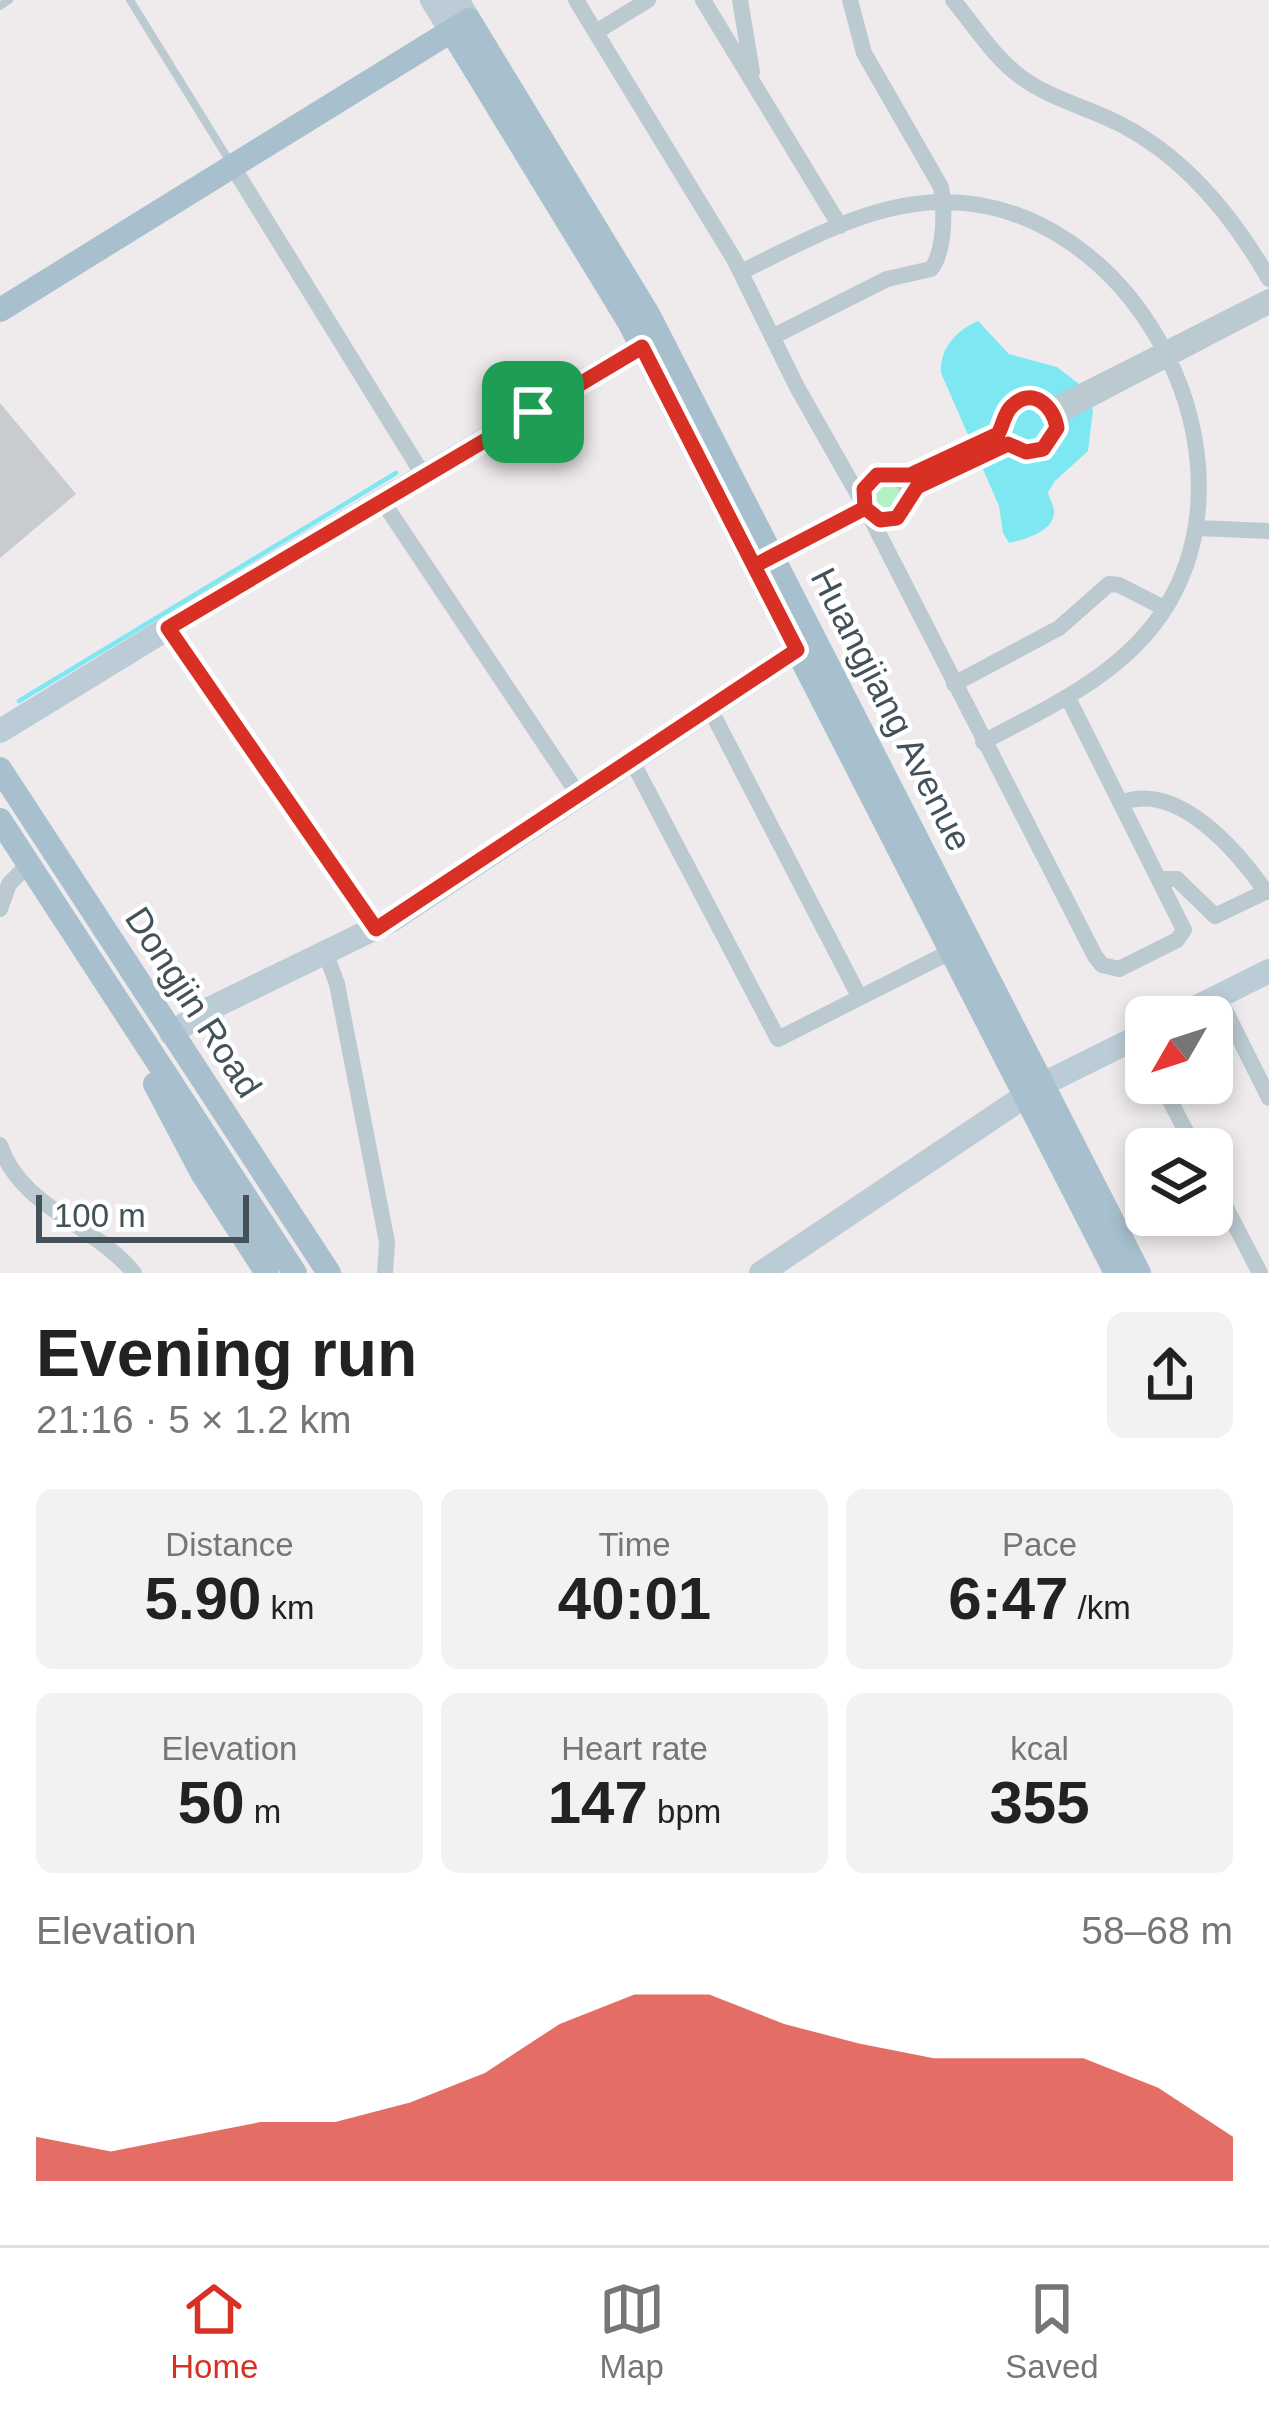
<!DOCTYPE html>
<html lang="en">
<head>
<meta charset="utf-8">
<style>
	:root { --surface:#fff; --page:#f2f2f2; --text:#222; --muted:#767676; --line:#e0e0e0; --accent:#d93025 }
	body { margin:0; font-family:Arial,sans-serif; background:var(--page); color:var(--text); height:100vh; display:flex; flex-direction:column; font-size:45px; white-space:nowrap }
	* { box-sizing:border-box; margin:0 }
	p { font-size:39px; color:var(--muted) }
	.icon { flex:none; width:66px; height:66px; fill:none; stroke:currentColor; stroke-width:2; stroke-linecap:round; stroke-linejoin:round }
	.map { position:relative; height:1273px; overflow:hidden }
	.drawer { display:flex; flex-direction:column; background:var(--surface); flex:1 }
	.drawer>* { flex:none }
	.needle { width:78px; rotate:231deg }
	.tools { position:absolute; left:1125px; top:996px; display:grid; gap:24px }
	.tools a { display:grid; place-items:center; width:108px; height:108px; border-radius:18px; background:var(--surface); box-shadow:0 6px 18px #0003; font-size:60px }
	.scale { position:absolute; left:36px; bottom:30px; width:213px; box-sizing:border-box; padding-left:12px; border:6px solid #43525a; border-top:0; font-size:33px; line-height:42px; white-space:nowrap; color:#43525a; -webkit-text-stroke:9px #fff; paint-order:stroke }
	.pin { position:absolute; display:grid; place-items:center; width:102px; height:102px; color:#fff; margin:-51px; border-radius:24px; box-shadow:0 6px 18px #0006 }
	.round { display:grid; place-items:center; flex:none; width:126px; height:126px; border-radius:18px; background:var(--page) }
	.headline { display:flex; align-items:center; justify-content:space-between; height:204px; padding:0 36px }
	h1 { font-size:66px; font-weight:600; line-height:90px }
	.figures { display:grid; grid-template-columns:repeat(3,1fr); gap:18px; height:204px; padding:12px 36px }
	.figures div { display:grid; align-content:center; border-radius:18px; background:var(--page); text-align:center }
	.figures b { font-size:60px; font-weight:600 }
	.figures small { font-size:33px; font-weight:400 }
	.figures p { font-size:33px }
	.chart { height:336px; padding:24px 36px }
	.chart p { display:flex; justify-content:space-between }
	.chart svg { width:100%; height:216px; margin-top:12px; fill:var(--accent); opacity:.7 }
	.menu { display:flex; justify-content:space-around; align-items:center; height:168px; border-top:3px solid var(--line); background:var(--surface); font-size:33px; color:var(--muted) }
	.menu a { display:grid; justify-items:center; gap:6px }
	.menu .current { color:var(--accent) }
	.map>svg:first-child { display:block }
	.green { fill:#b4f2c5 }
	.water { fill:#7ee8f2 }
	.lines { fill:none; stroke-linecap:round; stroke-linejoin:round }
	.stream { stroke:#7ee8f2; stroke-width:4.5 }
	.building { fill:#c8ccd1 }
	.lane { stroke:#bbc9d0; stroke-width:8 }
	.street { stroke:#bbc9d0; stroke-width:16 }
	.secondary { stroke:#bcccd7; stroke-width:24 }
	.primary { stroke:#a8c0ce; stroke-width:24 }
	.route-casing { stroke:#fff; stroke-width:24 }
	.route { stroke:#d93025; stroke-width:15 }
	.labels { text-anchor:middle; stroke-width:9; stroke-linejoin:round; paint-order:stroke }
	.street-label { font-size:36px; fill:#43525a; stroke:#fff }
</style>
</head>
<body>
<div class="map">
<svg width="1269" height="1273" viewBox="0 0 1269 1273">
	<rect width="100%" height="100%" fill="#efebec"/>
	<path class="green" d="M893,481L903,494L898,510L887,514L871,505L874,484Z"/>
	<path class="water" d="M978,321L1009,354L1057,367L1079,384L1093,410L1088,451L1055,481L1048,492C1049,499 1055,506 1054,513C1053,532 1023,540 1009,543L1003,533L999,506L941,373C939,350 956,330 978,321Z"/>
	<g class="lines">
		<path class="stream" d="M19,701L396,473"/>
	</g>
	<path class="building" d="M0,403L76,494L0,558Z"/>
	<g class="lines">
		<path class="lane" d="M130,0L229,160
			M0,6L9,0"/>
		<path class="street" d="M576,0L734,259L797,387L865,507L1095,956L1102,965L1119,969L1177,940L1184,930L1068,698
			M703,0L840,226
			M740,0L752,72
			M953,0C974,25 994,58 1021,77C1050,99 1090,108 1122,125C1185,158 1234,218 1269,279
			M596,32L648,0
			M233,167L425,478
			M741,272C805,241 873,201 946,202C1127,204 1255,436 1174,593C1135,669 1055,704 983,742
			M772,337L887,279L931,269C945,252 945,209 941,187L864,53L850,0
			M1003 425a27 27 0 1 1 54 0a27 27 0 1 1-54 0Z
			M1047,405L1063,401L1269,297
			M1056,422L1068,411L1269,306
			M900,478L957,454L1004,429
			M909,494L922,485L1011,444
			M383,502L580,797
			M864,506V489L875,476L892,474L905,484L909,501L901,515L884,520L867,510
			M1197,528L1269,531
			M766,560L865,507
			M168,628L376,929
			M954,684L1059,628L1109,584L1119,585L1164,608
			M710,709L860,998
			M632,761L778,1039L950,952
			M1121,803C1178,780 1238,852 1266,892
			M1160,879H1177L1215,916L1269,890
			M0,909L9,884L28,865
			M326,954L337,984L387,1242L385,1273
			M1218,996L1269,1098
			M1161,1083L1195,1149
			M0,1145C20,1207 95,1225 134,1273
			M1212,1181L1260,1273"/>
		<path class="secondary" d="M432,0L452,32
			M457,0L469,20
			M0,731L199,609L642,347
			M1177,1017L1269,971
			M171,1033L211,1008L392,920L797,650
			M1043,1084L1146,1033
			M761,1273L1025,1096"/>
		<path class="primary" d="M452,32L629,322L1116,1273
			M0,310L469,20L648,314L1139,1273
			M0,769L329,1273
			M0,820L295,1273
			M155,1084L202,1173L267,1273"/>
	</g>
	<g class="lines">
		<defs>
			<path id="route" d="M533,412L168,628L376,929L797,650L754,566L865,508L880,520L897,518L917,487L1008,444L1026,452L1043,449L1057,428C1054,406 1032,386 1012,406C1004,413 1003,426 998,434L910,475H877L864,489L865,508L754,566L642,347L533,412"/>
		</defs>
		<use href="#route" class="route-casing"/>
		<use href="#route" class="route"/>
	</g>
	<g class="labels">
		<g class="street-label">
			<text transform="translate(892 709) rotate(63)" y="13">Huangjiang Avenue</text>
			<text transform="translate(194 1002) rotate(57)" y="13">Dongjin Road</text>
		</g>
	</g>
</svg>
<div class="tools">
<a><svg class="needle" viewBox="-14 -14 28 28"><path d="M0-13l5 13h-10z" fill="#e53935"/><path d="M0 13l5-13h-10z" fill="#767676"/></svg></a>
<a><svg class="icon" aria-label="layers" viewBox="0 0 24 24"><path d="M12 4l9 5-9 5-9-5zM3 14l9 5 9-5"/></svg></a>
</div>
<div class="scale">100 m</div>
<div class="pin" style="left:533px;top:412px;background:#1e9e55"><svg class="icon" aria-label="arrive" viewBox="0 0 24 24"><path d="M6 21V4h12l-3 4 3 4H6"/></svg></div>
</div>
<section class="drawer">
<div class="headline"><div><h1>Evening run</h1><p>21:16 · 5 × 1.2 km</p></div><a class="round"><svg class="icon" aria-label="share" viewBox="0 0 24 24"><path d="M12 15V3M7 8l5-5 5 5M5 13v7h14v-7"/></svg></a></div>
<div class="figures">
<div><p>Distance</p><b>5.90<small> km</small></b></div>
<div><p>Time</p><b>40:01</b></div>
<div><p>Pace</p><b>6:47<small> /km</small></b></div>
</div>
<div class="figures">
<div><p>Elevation</p><b>50<small> m</small></b></div>
<div><p>Heart rate</p><b>147<small> bpm</small></b></div>
<div><p>kcal</p><b>355</b></div>
</div>
<div class="chart"><p><span>Elevation</span>58–68 m</p>
<svg viewBox="0 0 160 44" preserveAspectRatio="none"><path d="M0 44V35L10 38L20 35L30 32L40 32L50 28L60 22L70 12L80 6L90 6L100 12L110 16L120 19L130 19L140 19L150 25L160 35V44z"/></svg>
</div>
</section>
<nav class="menu">
<a class="current"><svg class="icon" aria-label="home" viewBox="0 0 24 24"><path d="M3 11l9-7 9 7M6 9v11h12V9"/></svg>Home</a>
<a><svg class="icon" aria-label="map" viewBox="0 0 24 24"><path d="M3 6l6-2 6 2 6-2v14l-6 2-6-2-6 2zM9 4v14M15 6v14"/></svg>Map</a>
<a><svg class="icon" aria-label="saved" viewBox="0 0 24 24"><path d="M7 4h10v16l-5-4-5 4z"/></svg>Saved</a>
</nav>
</body>
</html>
